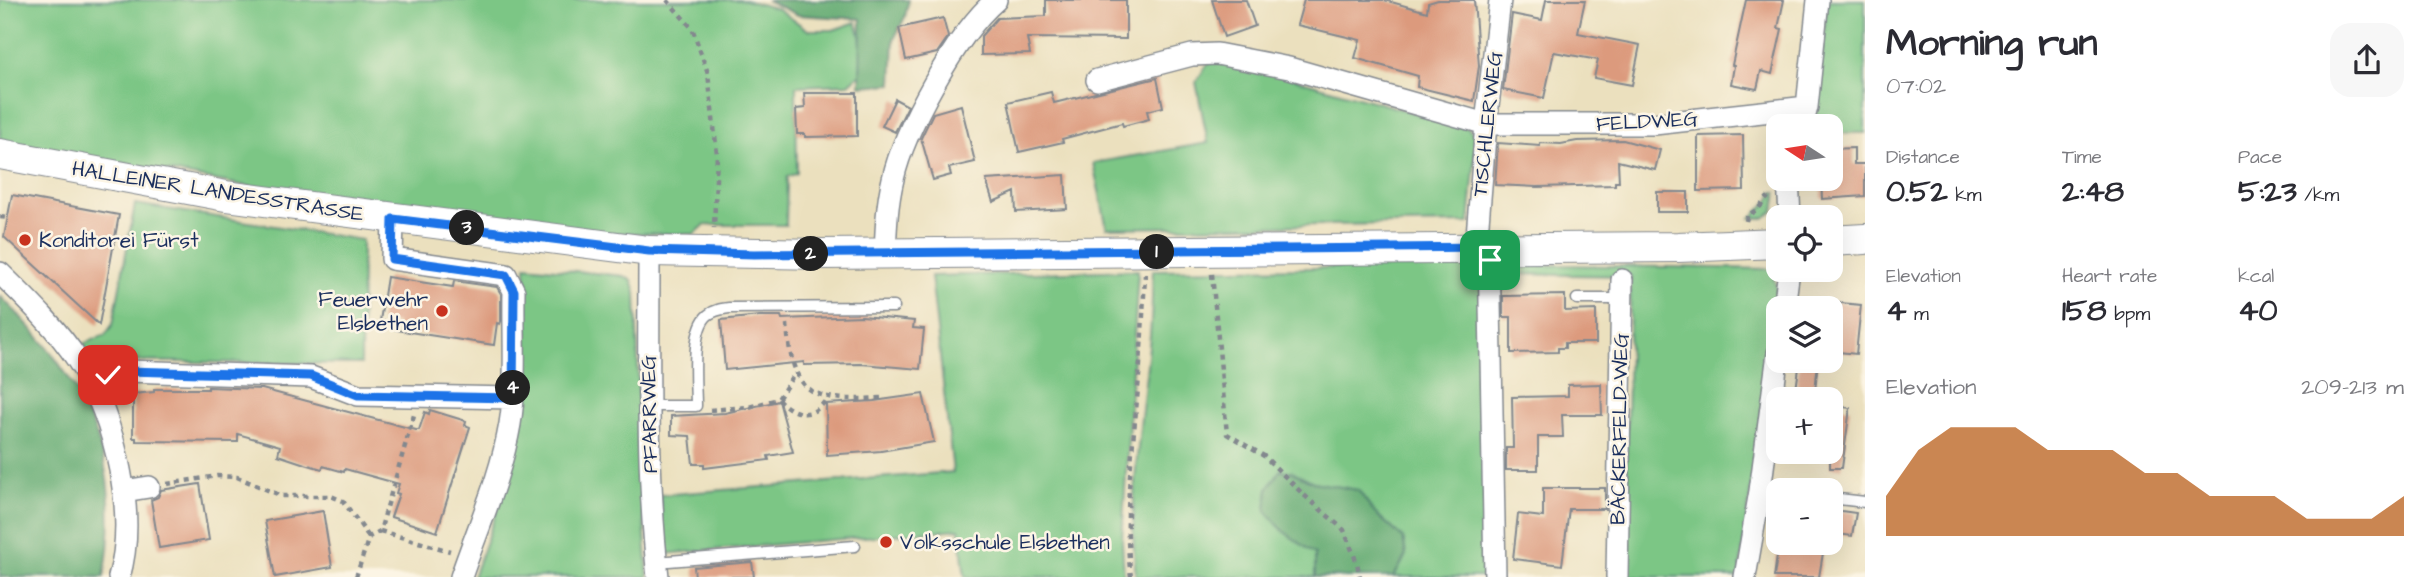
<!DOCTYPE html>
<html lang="en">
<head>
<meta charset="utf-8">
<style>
	:root { --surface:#fff; --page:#f7f7f7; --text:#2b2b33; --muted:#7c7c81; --accent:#b45309 }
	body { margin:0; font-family:"Architects Daughter",sans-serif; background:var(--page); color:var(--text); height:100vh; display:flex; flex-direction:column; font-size:26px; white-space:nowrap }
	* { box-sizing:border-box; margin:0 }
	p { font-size:23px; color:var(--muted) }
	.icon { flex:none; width:38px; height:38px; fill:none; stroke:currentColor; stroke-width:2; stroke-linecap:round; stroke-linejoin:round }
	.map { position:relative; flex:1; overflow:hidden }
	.side { display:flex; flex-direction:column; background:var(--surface); width:560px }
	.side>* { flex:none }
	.needle { width:46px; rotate:282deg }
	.controls { position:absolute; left:1766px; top:114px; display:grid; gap:14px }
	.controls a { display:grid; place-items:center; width:77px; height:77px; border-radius:14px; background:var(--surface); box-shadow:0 7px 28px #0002; font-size:35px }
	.pin { position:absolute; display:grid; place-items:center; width:60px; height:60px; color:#fff; margin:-30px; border-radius:14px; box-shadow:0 4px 10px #0006 }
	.km { position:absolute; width:35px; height:35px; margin:-18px; border-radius:50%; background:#222; color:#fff; font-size:19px; line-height:35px; text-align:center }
	.round { display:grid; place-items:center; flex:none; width:74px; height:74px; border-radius:21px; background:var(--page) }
	.head { display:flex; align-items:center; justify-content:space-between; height:119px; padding:0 21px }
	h1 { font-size:38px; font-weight:700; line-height:52px }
	.figures { display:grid; grid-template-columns:repeat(3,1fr); gap:10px; height:119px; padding:7px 21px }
	.figures div { display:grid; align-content:center }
	.figures b { font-size:30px; font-weight:700 }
	.figures small { font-size:19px; font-weight:400 }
	.figures p { font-size:19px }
	.chart { height:196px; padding:14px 21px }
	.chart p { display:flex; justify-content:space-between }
	.chart svg { width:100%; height:126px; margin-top:7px; fill:var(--accent); opacity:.7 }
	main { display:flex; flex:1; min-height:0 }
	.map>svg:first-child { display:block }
	.green { fill:#7bc685; stroke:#4b7a72; stroke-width:2 }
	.forest { fill:#64ab72; stroke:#406d68; stroke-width:2 }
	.building { fill:#dc9a7d }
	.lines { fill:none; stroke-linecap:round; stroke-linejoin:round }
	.lane-casing { stroke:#83888e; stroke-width:13 }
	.street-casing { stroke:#83888e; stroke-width:24 }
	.secondary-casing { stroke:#83888e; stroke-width:32 }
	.path { stroke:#83888e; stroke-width:4.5; stroke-dasharray:5 5; stroke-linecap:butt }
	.lane { stroke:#fff; stroke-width:10 }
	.street { stroke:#fff; stroke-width:21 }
	.secondary { stroke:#fff; stroke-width:30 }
	.route-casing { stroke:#fff; stroke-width:14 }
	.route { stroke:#1a73e8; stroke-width:9 }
	.poi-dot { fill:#c8321e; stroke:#fcf5e5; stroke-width:2.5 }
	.labels { text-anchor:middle; stroke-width:5; stroke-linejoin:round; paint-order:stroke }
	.street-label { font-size:21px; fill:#1b2f5e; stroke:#fcf5e5 }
	.poi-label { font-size:21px; fill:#1b2f5e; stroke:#fcf5e5; text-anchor:start }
</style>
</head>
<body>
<main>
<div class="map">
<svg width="1865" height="577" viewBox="0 0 1865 577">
	<rect width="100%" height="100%" fill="#fcf5e5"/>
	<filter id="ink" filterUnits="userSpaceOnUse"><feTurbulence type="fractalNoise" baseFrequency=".0143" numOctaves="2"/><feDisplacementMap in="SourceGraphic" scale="14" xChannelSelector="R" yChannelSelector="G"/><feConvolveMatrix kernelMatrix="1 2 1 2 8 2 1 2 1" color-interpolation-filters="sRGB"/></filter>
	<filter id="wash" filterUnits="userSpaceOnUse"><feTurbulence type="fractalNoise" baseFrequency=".00686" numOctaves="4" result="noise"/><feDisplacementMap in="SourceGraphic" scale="28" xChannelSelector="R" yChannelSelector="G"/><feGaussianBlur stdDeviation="1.57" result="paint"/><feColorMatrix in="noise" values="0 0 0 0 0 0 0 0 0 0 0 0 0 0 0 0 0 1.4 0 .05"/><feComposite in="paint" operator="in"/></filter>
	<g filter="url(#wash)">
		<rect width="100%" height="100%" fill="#ebe0be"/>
		<path class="green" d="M0,0H745L778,9L808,30H833L856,22C863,40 862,55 860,74L849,84L796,86L797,173L787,177L786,225H705L694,234L603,233L274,191L0,141Z
			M1827,0H1865V133H1831L1830,126H1815Z
			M1209,62H1234L1468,128L1477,137L1469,223L1107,228L1093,163L1208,143L1196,82Z
			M1774,192H1777L1774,211L1764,218H1751L1768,202Z
			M135,204L362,240L361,364L93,361L83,344L105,335L113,324Z
			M1558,265L1771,269L1778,292L1739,577H1629L1623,565L1631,276L1497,274L1499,266Z
			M526,266L624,276L632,280L636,292L641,476L648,577H473L507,483L515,450L527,382Z
			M1481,266L1487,577H1394L1406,555L1403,538L1375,513L1358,491L1313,482L1293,472L1315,554V577H1136C1127,497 1143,415 1150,335C1152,314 1152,292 1153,270Z
			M1138,270L1122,540L1124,577H965L959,529L664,554L660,495L953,472L931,276Z"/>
		<path class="forest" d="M766,0H909L905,17L894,39L892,84L860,86L861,19L798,15Z
			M0,296C84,377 126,458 104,577H0Z
			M1280,470L1293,472L1313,482L1358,490L1375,513L1403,538L1406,555L1394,577H1315V554L1283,531L1266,511L1268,489Z"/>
		<g id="blocks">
			<path class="building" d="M1046,0H1126V39L1027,38L1030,54L981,55V36L997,18L1046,16Z
				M1212,0H1246L1255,26L1224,37Z
				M1304,0H1384L1427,12L1428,3L1438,0H1474L1479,66L1474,101L1417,87L1418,76L1355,58L1360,40L1297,25Z
				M1546,0H1585L1578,33L1640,45L1632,85L1594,78L1598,60L1554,52L1544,98L1503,90L1512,14L1542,20Z
				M1746,0H1784L1778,28L1782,29L1772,74L1761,71L1757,89L1731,84L1734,66L1732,65Z
				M943,18L948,37L937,53L906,60L899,28Z
				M1157,78L1163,107L1147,111L1149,119L1123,126L1122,123L1062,139L1063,142L1019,152L1008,102L1051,92L1054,103Z
				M804,93H857V136L805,137V134H797L796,109L805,108Z
				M895,99L908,106L895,132L882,126Z
				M961,105L975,162L949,168L951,175L933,180L921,138L933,113Z
				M1743,135L1744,190L1698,191V136Z
				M1623,140L1660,150L1655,170L1618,161L1619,182H1615V185L1537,187L1495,185L1498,143L1540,146V143L1561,144L1577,141Z
				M1854,148V164H1865V196L1822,199L1821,178H1830V149Z
				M1065,175L1067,209L1016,212L1015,192L993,202L986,180Z
				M1657,192H1688V212H1657Z
				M12,195L119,215L99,325L4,237Z
				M387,277L453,287L454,281L497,287L501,294V321L500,324L497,323L494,345L396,330L397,323L380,321Z
				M1565,295V311L1596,310V343H1565V348H1558V352L1511,353V317H1503V296Z
				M1830,302L1861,305L1856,354L1830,351Z
				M760,316H781L782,319L862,316L914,321L913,328L924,329L920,369L861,364L804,365V362L725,370L721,320Z
				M1800,360H1818L1815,392L1796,390Z
				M1601,384L1602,415H1562L1563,437H1538V470H1506V448H1513L1512,397L1568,396V385Z
				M208,387L262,389L416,430H419L425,412L429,414L430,410L466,421L465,425L470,427L437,532L391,517L399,494L396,493L399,484L345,469L344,472L323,466L322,469L305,464L278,455L280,446L238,434V442L136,441V438H133V394L154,392V389H208Z
				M923,394L934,442L881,451L827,455L826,404L874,401Z
				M779,401L793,452L768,456L769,460L704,468V464H693L690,436L671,435V416L725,413Z
				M1830,405L1850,408L1842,468H1830Z
				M200,484L209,540L159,548L151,500L158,497L161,490Z
				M1543,488H1605V509H1569L1562,565L1513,559L1518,514L1543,517Z
				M1834,510L1856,513L1852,536L1830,533Z
				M323,511L332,567L275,577L265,521Z
				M1779,542H1798L1824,547L1819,577H1774Z
				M752,562L754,577H695L694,567Z"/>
		</g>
	</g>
	<g filter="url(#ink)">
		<use href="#blocks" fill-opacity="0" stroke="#83888e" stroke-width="2"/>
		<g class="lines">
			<defs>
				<path id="lane" d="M1577,299H1621
					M648,406H696C696,384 690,330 708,315C714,310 721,309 729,308L894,307
					M1760,491L1778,493
					M1830,498L1865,502
					M656,562L855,546"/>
				<path id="street" d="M1097,80L1192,55L1217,54L1289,68L1486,124H1654L1807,107
					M1802,126L1807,107L1818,0
					M1788,178L1790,217
					M393,219L392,259L506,275L514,291C513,334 517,381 510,424C501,477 478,527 461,577
					M1489,247L1495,577
					M1476,248L1486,124L1500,0
					M649,251C649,360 646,469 658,577
					M885,254C886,228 887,204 893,179C904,130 957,33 996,0
					M0,273C66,337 102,377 120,470C127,505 129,543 119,577
					M1784,308L1789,270
					M92,382L108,375L127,371L311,377L358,395L513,398
					M124,491L149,487
					M1617,577L1622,280
					M1745,577L1760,491L1778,353"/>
				<path id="secondary" d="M0,154L226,196L649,251L821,254L1678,247L1778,243
					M1830,241L1865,239"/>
			</defs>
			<use href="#lane" class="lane-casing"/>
			<use href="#street" class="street-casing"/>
			<use href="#secondary" class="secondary-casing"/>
			<path class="path" d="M667,0L692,28L708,73L717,154L714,228
				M0,217L8,218
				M1746,221L1747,216L1758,209L1768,197
				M1212,274L1227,434L1264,456L1304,495L1344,530L1357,563L1360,577
				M787,324C792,397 813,402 881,398
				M778,399C794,416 814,420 827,398
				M710,410L749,407L778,399L795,373
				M167,484L217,476L237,477L282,496H331L343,501L369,537
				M380,531L450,551
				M356,577L369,537L380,531L414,415
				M1131,577C1123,518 1132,457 1137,399C1141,357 1143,316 1145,274"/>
			<use href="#lane" class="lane"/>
			<use href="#street" class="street"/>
			<use href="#secondary" class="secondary"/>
		</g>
	</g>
	<g class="lines" filter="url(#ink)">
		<defs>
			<path id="route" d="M108,375L127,371L311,376L358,395L513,398L514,291L506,275L392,259L393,219L649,251L754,254L1489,247L1490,260"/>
		</defs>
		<use href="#route" class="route-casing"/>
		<use href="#route" class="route"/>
	</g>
	<g class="poi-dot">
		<circle cx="25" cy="240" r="7"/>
		<circle cx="442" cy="311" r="7"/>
		<circle cx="886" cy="542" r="7"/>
	</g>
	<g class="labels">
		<g class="street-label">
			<text transform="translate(1647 121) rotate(-3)" y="7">FELDWEG</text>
			<text transform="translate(1487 124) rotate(-84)" y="7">TISCHLERWEG</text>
			<text transform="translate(218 191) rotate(9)" y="7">HALLEINER LANDESSTRASSE</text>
			<text transform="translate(649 414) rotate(-91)" y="7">PFARRWEG</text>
			<text transform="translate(1619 429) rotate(-89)" y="7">BÄCKERFELD-WEG</text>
		</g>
		<g class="poi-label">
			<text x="39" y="247">Konditorei Fürst</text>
			<text x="428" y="306" text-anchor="end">Feuerwehr<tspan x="428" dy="24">Elsbethen</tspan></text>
			<text x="900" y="549">Volksschule Elsbethen</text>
		</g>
	</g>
</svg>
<div class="controls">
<a><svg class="needle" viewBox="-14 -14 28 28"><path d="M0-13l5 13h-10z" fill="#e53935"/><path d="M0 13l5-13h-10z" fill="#7c7c81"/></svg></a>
<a><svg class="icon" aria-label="locate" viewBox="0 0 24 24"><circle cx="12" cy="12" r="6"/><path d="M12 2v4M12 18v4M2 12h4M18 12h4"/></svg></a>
<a><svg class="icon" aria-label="layers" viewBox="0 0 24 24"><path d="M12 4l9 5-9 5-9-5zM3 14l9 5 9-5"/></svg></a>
<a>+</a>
<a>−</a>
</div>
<div class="pin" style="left:1490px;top:260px;background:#1e9e55"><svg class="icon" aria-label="arrive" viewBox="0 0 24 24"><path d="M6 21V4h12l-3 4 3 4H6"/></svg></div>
<div class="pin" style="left:108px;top:375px;background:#d93025"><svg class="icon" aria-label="check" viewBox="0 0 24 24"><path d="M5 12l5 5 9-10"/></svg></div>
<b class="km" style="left:1157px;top:252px">1</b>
<b class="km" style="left:811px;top:254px">2</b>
<b class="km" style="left:467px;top:228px">3</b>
<b class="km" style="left:513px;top:388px">4</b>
</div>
<section class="side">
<div class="head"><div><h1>Morning run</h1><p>07:02</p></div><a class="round"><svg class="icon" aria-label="share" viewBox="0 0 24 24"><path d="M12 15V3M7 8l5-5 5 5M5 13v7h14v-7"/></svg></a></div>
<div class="figures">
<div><p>Distance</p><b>0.52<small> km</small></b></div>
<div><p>Time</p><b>2:48</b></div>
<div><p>Pace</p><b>5:23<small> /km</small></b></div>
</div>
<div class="figures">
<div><p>Elevation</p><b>4<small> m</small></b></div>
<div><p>Heart rate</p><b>158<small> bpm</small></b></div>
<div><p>kcal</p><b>40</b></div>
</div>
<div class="chart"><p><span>Elevation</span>209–213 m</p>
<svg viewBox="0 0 160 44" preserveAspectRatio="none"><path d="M0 44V30L10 14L20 6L30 6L40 6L50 14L60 14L70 14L80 22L90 22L100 30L110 30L120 30L130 38L140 38L150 38L160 30V44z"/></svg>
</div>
</section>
</main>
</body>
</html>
